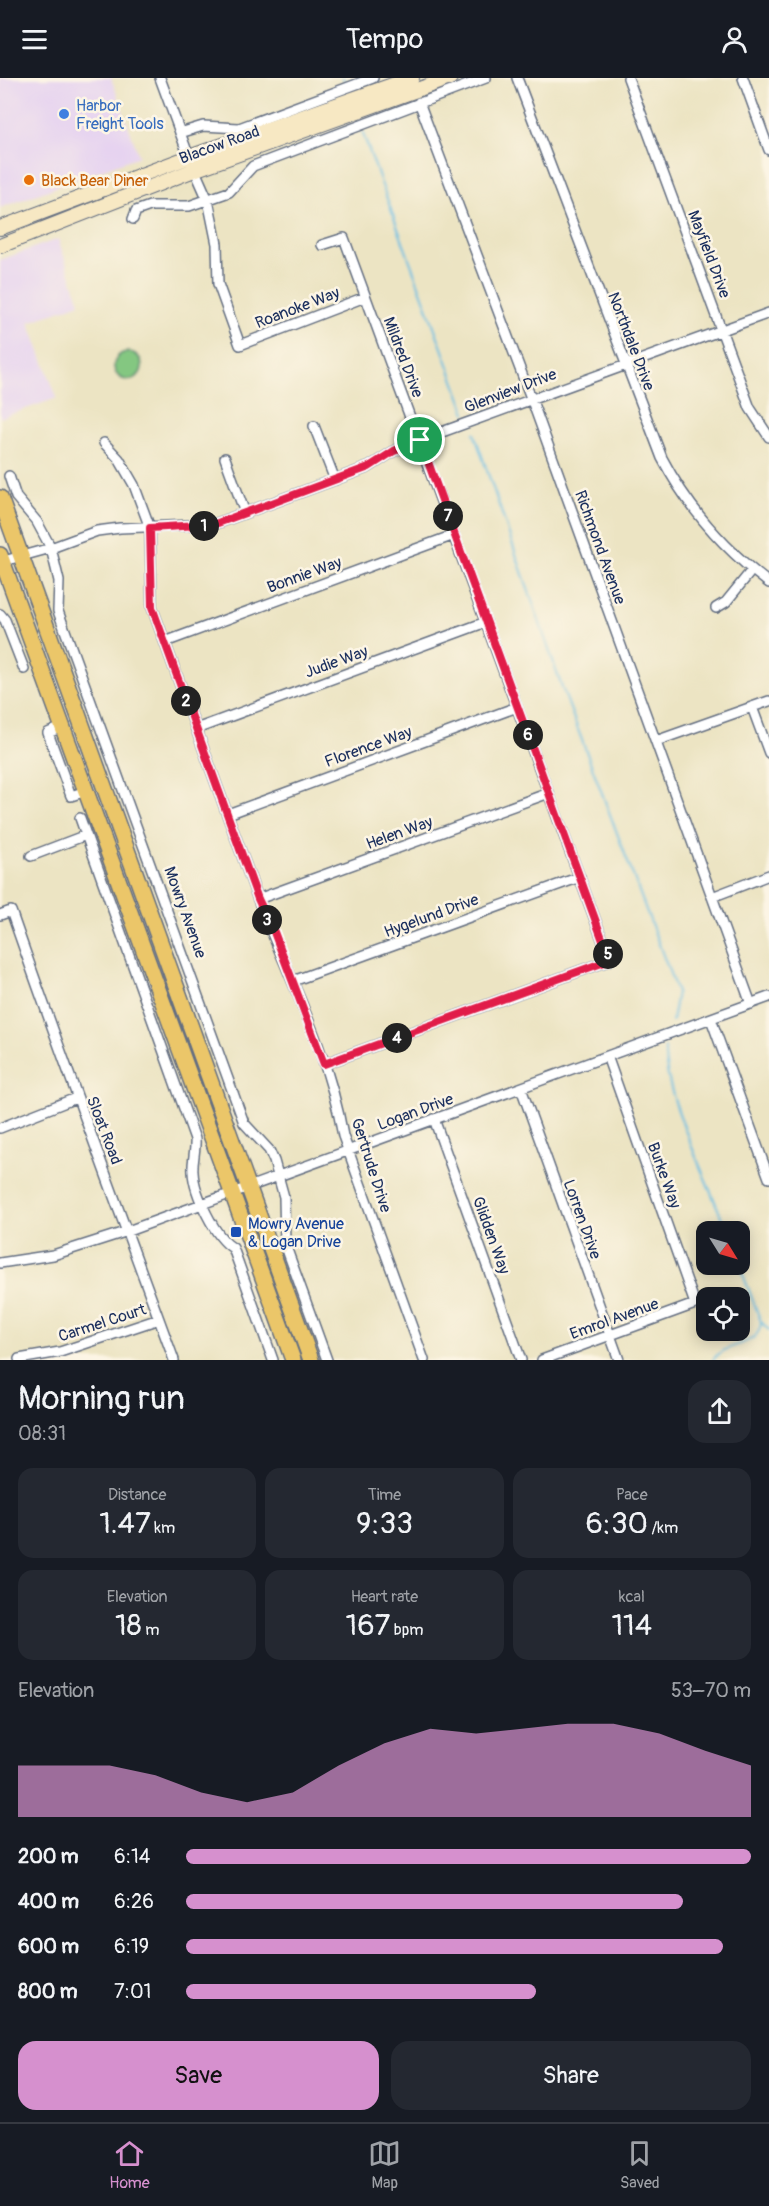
<!DOCTYPE html>
<html lang="en">
<head>
<meta charset="utf-8">
<style>
	:root { --surface:#171b24; --page:#242831; --text:#f1f3f6; --muted:#9ea1a6; --line:#363941; --accent:#d690ce }
	body { margin:0; font-family:Pangolin,sans-serif; background:var(--page); color:var(--text); height:100vh; display:flex; flex-direction:column; font-size:22px; white-space:nowrap }
	* { box-sizing:border-box; margin:0 }
	p { font-size:20px; color:var(--muted) }
	.icon { flex:none; width:33px; height:33px; fill:none; stroke:currentColor; stroke-width:2; stroke-linecap:round; stroke-linejoin:round }
	.map { position:relative; height:1282px; overflow:hidden }
	.sheet { display:flex; flex-direction:column; background:var(--surface); flex:1 }
	.sheet>* { flex:none }
	.needle { width:39px; rotate:127deg }
	.buttons { position:absolute; left:696px; top:1143px; display:grid; gap:12px }
	.buttons a { display:grid; place-items:center; width:54px; height:54px; border-radius:12px; background:var(--surface); box-shadow:0 3px 15px #0003; font-size:30px }
	.pin { position:absolute; display:grid; place-items:center; width:51px; height:51px; color:#fff; margin:-26px; border:3px solid #fff; border-radius:50%; box-shadow:0 2px 6px #0007 }
	.km { position:absolute; width:30px; height:30px; margin:-15px; border-radius:50%; background:#222; color:#fff; font-size:16px; line-height:30px; text-align:center }
	.round { display:grid; place-items:center; flex:none; width:63px; height:63px; border-radius:18px; background:var(--page) }
	.headline { display:flex; align-items:center; justify-content:space-between; height:102px; padding:0 18px }
	h1 { font-size:33px; font-weight:600; line-height:45px }
	.figures { display:grid; grid-template-columns:repeat(3,1fr); gap:9px; height:102px; padding:6px 18px }
	.figures div { display:grid; align-content:center; border-radius:15px; background:var(--page); text-align:center }
	.figures b { font-size:30px; font-weight:600 }
	.figures small { font-size:16px; font-weight:400 }
	.figures p { font-size:16px }
	.chart { height:168px; padding:12px 18px }
	.chart p { display:flex; justify-content:space-between }
	.chart svg { width:100%; height:108px; margin-top:6px; fill:var(--accent); opacity:.7 }
	.cta { display:flex; gap:12px; margin-top:auto; padding:12px 18px }
	.cta a { flex:1; height:69px; border-radius:18px; background:var(--accent); color:#111; font-size:24px; font-weight:600; line-height:69px; text-align:center }
	.cta a+a { background:var(--page); color:var(--text) }
	ul { padding:0 18px; list-style:none; font-size:20px }
	li { display:grid; grid-template-columns:96px 72px 1fr; align-items:center; height:45px }
	li i { height:15px; border-radius:8px; background:var(--accent) }
	header { display:flex; justify-content:space-between; align-items:center; height:78px; padding:0 18px; background:var(--surface); font-size:27px; font-weight:600 }
	.dock { display:flex; justify-content:space-around; align-items:center; height:84px; border-top:2px solid var(--line); background:var(--surface); font-size:16px; color:var(--muted) }
	.dock a { display:grid; justify-items:center; gap:3px }
	.dock .selected { color:var(--accent) }
	.map>svg:first-child { display:block }
	.built { fill:#e6d3f0 }
	.green { fill:#84c781; stroke:#507b70; stroke-width:1.5 }
	.lines { fill:none; stroke-linecap:round; stroke-linejoin:round }
	.stream { stroke:#66bde3; stroke-width:2 }
	.minor-casing { stroke:#646e81; stroke-width:12 }
	.secondary-casing { stroke:#646e81; stroke-width:16 }
	.primary-casing { stroke:#646e81; stroke-width:18 }
	.minor { stroke:#fff; stroke-width:9 }
	.secondary { stroke:#f7e8c3; stroke-width:14 }
	.primary { stroke:#ebc669; stroke-width:15 }
	.route-casing { stroke:#fff; stroke-width:12 }
	.route { stroke:#e11d48; stroke-width:8 }
	.shop-dot { fill:#3f7fe0; stroke:#fcf5e5; stroke-width:2 }
	.food-dot { fill:#e8710a; stroke:#fcf5e5; stroke-width:2 }
	.transit-dot { fill:#1a4fb4; stroke:#fcf5e5; stroke-width:2 }
	.labels { text-anchor:middle; stroke-width:5; stroke-linejoin:round; paint-order:stroke }
	.shop-label { font-size:16px; fill:#366cbe; stroke:#fcf5e5; text-anchor:start }
	.street-label { font-size:16px; fill:#1b2f5e; stroke:#fcf5e5 }
	.food-label { font-size:16px; fill:#c56008; stroke:#fcf5e5; text-anchor:start }
	.transit-label { font-size:16px; fill:#164399; stroke:#fcf5e5; text-anchor:start }
</style>
</head>
<body>
<header><svg class="icon" aria-label="menu" viewBox="0 0 24 24"><path d="M4 6h16M4 12h16M4 18h16"/></svg>Tempo<svg class="icon" aria-label="person" viewBox="0 0 24 24"><circle cx="12" cy="8" r="4"/><path d="M4 21q1-7 8-7t8 7"/></svg></header>
<div class="map">
<svg width="769" height="1282" viewBox="0 0 769 1282">
	<rect width="100%" height="100%" fill="#fcf5e5"/>
	<filter id="ink" filterUnits="userSpaceOnUse"><feTurbulence type="fractalNoise" baseFrequency=".0167" numOctaves="2"/><feDisplacementMap in="SourceGraphic" scale="12" xChannelSelector="R" yChannelSelector="G"/><feConvolveMatrix kernelMatrix="1 2 1 2 8 2 1 2 1" color-interpolation-filters="sRGB"/></filter>
	<filter id="wash" filterUnits="userSpaceOnUse"><feTurbulence type="fractalNoise" baseFrequency=".008" numOctaves="4" result="noise"/><feDisplacementMap in="SourceGraphic" scale="24" xChannelSelector="R" yChannelSelector="G"/><feGaussianBlur stdDeviation="1.35" result="paint"/><feColorMatrix in="noise" values="0 0 0 0 0 0 0 0 0 0 0 0 0 0 0 0 0 1.4 0 .05"/><feComposite in="paint" operator="in"/></filter>
	<g filter="url(#wash)">
		<rect width="100%" height="100%" fill="#ece4c3"/>
		<path class="built" d="M0,0H111L139,78L0,130Z
			M58,161L80,225L29,244L57,320L0,340V182Z"/>
		<path class="green" d="M114 288a14 14 0 1 1 28 0a14 14 0 1 1-28 0Z"/>
		<g class="lines">
			<path class="stream" d="M343,0L344,2
				M362,53L466,335
				M474,355L563,612L677,914L672,943
				M665,970C663,1017 710,1106 727,1154
				M739,1186L761,1244L769,1252
				M713,1282C727,1262 759,1271 761,1244"/>
		</g>
	</g>
	<g filter="url(#ink)">
		<g class="lines">
			<defs>
				<path id="minor" d="M160,0L189,79L208,122L217,166L218,206L240,267L365,219
					M517,0L662,380C688,430 724,471 769,505
					M628,0L750,330L769,359
					M743,0L769,72
					M419,24L531,320L751,926
					M180,55L203,48L239,50L373,0
					M133,141L136,133L150,128H189L229,114L253,88L486,0
					M322,167L344,160L610,882L324,986
					M314,348L335,402
					M104,365L119,381L134,407L150,450L152,529L258,821C289,899 329,976 343,1058L424,1282
					M225,380L245,435
					M9,398L16,419L37,444L51,470L59,503L58,533L244,1045L269,1072L274,1083L284,1119L285,1166L327,1282
					M0,484L51,470L97,453L120,450L215,446L369,389L394,373L420,362L769,235
					M716,530L726,524L752,492
					M0,536L5,542L24,591
					M165,564L454,457
					M752,629L769,675
					M62,649L48,655L71,718L86,713
					M196,651L486,544
					M656,663L769,623
					M228,736L517,629
					M80,740L195,1061C196,1073 192,1083 193,1094C194,1115 215,1160 233,1170L273,1282
					M31,778L86,757
					M712,819L769,797
					M258,821L549,715
					M0,837L11,833C63,983 119,1132 174,1282
					M293,903L580,799
					M711,941L769,1100
					M521,1010L619,1282
					M434,1041L521,1282
					M0,1050L76,1020
					M0,1185L53,1177L128,1153L769,919
					M19,1281L60,1274L159,1241
					M542,1282L695,1226L607,978"/>
				<path id="secondary" d="M0,150L189,79L412,0
					M0,168L194,92L450,0"/>
				<path id="primary" d="M0,420L311,1282
					M0,477L293,1282"/>
			</defs>
			<use href="#minor" class="minor-casing"/>
			<use href="#secondary" class="secondary-casing"/>
			<use href="#primary" class="primary-casing"/>
			<use href="#minor" class="minor"/>
			<use href="#secondary" class="secondary"/>
			<use href="#primary" class="primary"/>
		</g>
	</g>
	<g class="lines" filter="url(#ink)">
		<defs>
			<path id="route" d="M420,362L610,882L324,986L274,854L258,821L152,529L150,450L215,446L369,389L394,373Z"/>
		</defs>
		<use href="#route" class="route-casing"/>
		<use href="#route" class="route"/>
	</g>
	<circle class="shop-dot" cx="64" cy="36" r="6"/>
	<circle class="food-dot" cx="29" cy="102" r="6"/>
	<rect class="transit-dot" x="230" y="1148" width="12" height="12" rx="3"/>
	<g class="labels">
		<g class="shop-label">
			<text x="76" y="33">Harbor<tspan x="76" dy="18">Freight Tools</tspan></text>
		</g>
		<g class="street-label">
			<text transform="translate(219 66) rotate(-20)" y="6">Blacow Road</text>
			<text transform="translate(710 176) rotate(69)" y="6">Mayfield Drive</text>
			<text transform="translate(297 229) rotate(-21)" y="6">Roanoke Way</text>
			<text transform="translate(632 263) rotate(69)" y="6">Northdale Drive</text>
			<text transform="translate(404 279) rotate(69)" y="6">Mildred Drive</text>
			<text transform="translate(510 312) rotate(-21)" y="6">Glenview Drive</text>
			<text transform="translate(601 469) rotate(70)" y="6">Richmond Avenue</text>
			<text transform="translate(304 496) rotate(-20)" y="6">Bonnie Way</text>
			<text transform="translate(336 583) rotate(-20)" y="6">Judie Way</text>
			<text transform="translate(368 668) rotate(-20)" y="6">Florence Way</text>
			<text transform="translate(399 754) rotate(-20)" y="6">Helen Way</text>
			<text transform="translate(186 834) rotate(70)" y="6">Mowry Avenue</text>
			<text transform="translate(431 837) rotate(-20)" y="6">Hygelund Drive</text>
			<text transform="translate(415 1033) rotate(-20)" y="6">Logan Drive</text>
			<text transform="translate(105 1052) rotate(69)" y="6">Sloat Road</text>
			<text transform="translate(372 1087) rotate(72)" y="6">Gertrude Drive</text>
			<text transform="translate(665 1097) rotate(70)" y="6">Burke Way</text>
			<text transform="translate(583 1141) rotate(70)" y="6">Lorren Drive</text>
			<text transform="translate(492 1157) rotate(70)" y="6">Glidden Way</text>
			<text transform="translate(614 1240) rotate(-20)" y="6">Emrol Avenue</text>
			<text transform="translate(102 1244) rotate(-18)" y="6">Carmel Court</text>
		</g>
		<g class="food-label">
			<text x="41" y="108">Black Bear Diner</text>
		</g>
		<g class="transit-label">
			<text x="248" y="1151">Mowry Avenue<tspan x="248" dy="18">&amp; Logan Drive</tspan></text>
		</g>
	</g>
</svg>
<div class="buttons">
<a><svg class="needle" viewBox="-14 -14 28 28"><path d="M0-13l5 13h-10z" fill="#e53935"/><path d="M0 13l5-13h-10z" fill="#9ea1a6"/></svg></a>
<a><svg class="icon" aria-label="locate" viewBox="0 0 24 24"><circle cx="12" cy="12" r="6"/><path d="M12 2v4M12 18v4M2 12h4M18 12h4"/></svg></a>
</div>
<div class="pin" style="left:420px;top:362px;background:#1e9e55"><svg class="icon" aria-label="arrive" viewBox="0 0 24 24"><path d="M6 21V4h12l-3 4 3 4H6"/></svg></div>
<b class="km" style="left:204px;top:448px">1</b>
<b class="km" style="left:186px;top:623px">2</b>
<b class="km" style="left:267px;top:842px">3</b>
<b class="km" style="left:397px;top:960px">4</b>
<b class="km" style="left:608px;top:876px">5</b>
<b class="km" style="left:528px;top:657px">6</b>
<b class="km" style="left:448px;top:438px">7</b>
</div>
<section class="sheet">
<div class="headline"><div><h1>Morning run</h1><p>08:31</p></div><a class="round"><svg class="icon" aria-label="share" viewBox="0 0 24 24"><path d="M12 15V3M7 8l5-5 5 5M5 13v7h14v-7"/></svg></a></div>
<div class="figures">
<div><p>Distance</p><b>1.47<small> km</small></b></div>
<div><p>Time</p><b>9:33</b></div>
<div><p>Pace</p><b>6:30<small> /km</small></b></div>
</div>
<div class="figures">
<div><p>Elevation</p><b>18<small> m</small></b></div>
<div><p>Heart rate</p><b>167<small> bpm</small></b></div>
<div><p>kcal</p><b>114</b></div>
</div>
<div class="chart"><p><span>Elevation</span>53–70 m</p>
<svg viewBox="0 0 160 44" preserveAspectRatio="none"><path d="M0 44V23L10 23L20 23L30 27L40 34L50 38L60 34L70 23L80 14L90 8L100 10L110 8L120 6L130 6L140 10L150 17L160 23V44z"/></svg>
</div>
<ul>
<li><b>200 m</b>6:14<i style="width:100%"></i></li>
<li><b>400 m</b>6:26<i style="width:88%"></i></li>
<li><b>600 m</b>6:19<i style="width:95%"></i></li>
<li><b>800 m</b>7:01<i style="width:62%"></i></li>
</ul>
<div class="cta"><a>Save</a><a>Share</a></div>
</section>
<nav class="dock">
<a class="selected"><svg class="icon" aria-label="home" viewBox="0 0 24 24"><path d="M3 11l9-7 9 7M6 9v11h12V9"/></svg>Home</a>
<a><svg class="icon" aria-label="map" viewBox="0 0 24 24"><path d="M3 6l6-2 6 2 6-2v14l-6 2-6-2-6 2zM9 4v14M15 6v14"/></svg>Map</a>
<a><svg class="icon" aria-label="saved" viewBox="0 0 24 24"><path d="M7 4h10v16l-5-4-5 4z"/></svg>Saved</a>
</nav>
</body>
</html>
